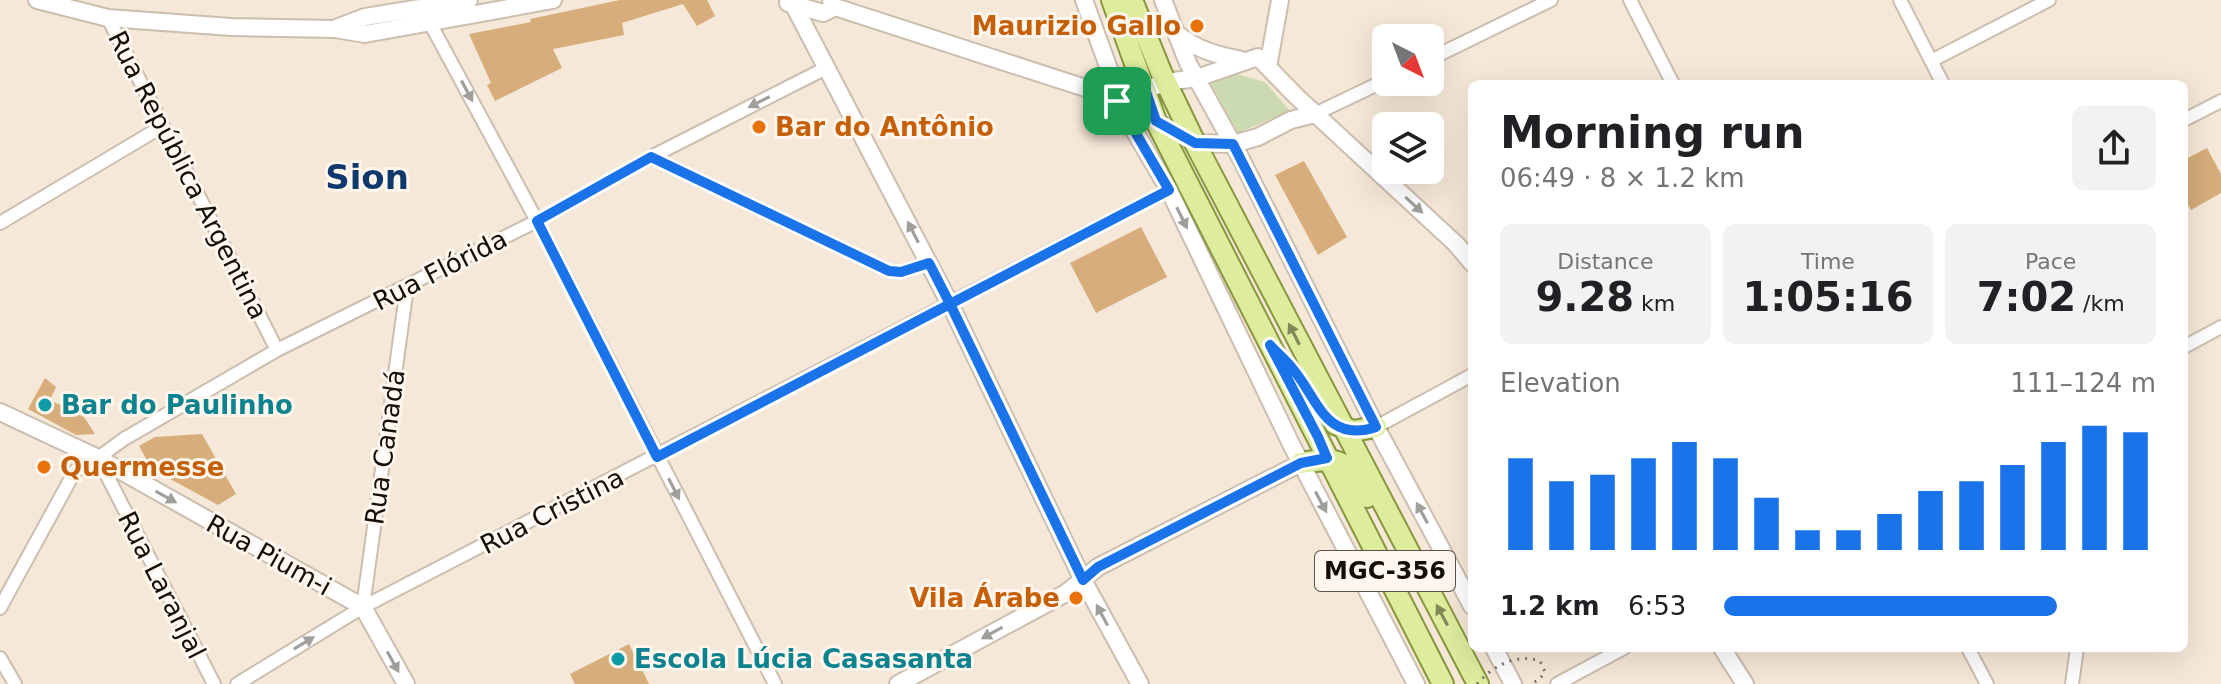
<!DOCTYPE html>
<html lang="en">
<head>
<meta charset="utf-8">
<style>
	:root { --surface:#fff; --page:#f2f2f2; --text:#202124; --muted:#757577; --accent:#1a73e8 }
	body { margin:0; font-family:"DejaVu Sans",sans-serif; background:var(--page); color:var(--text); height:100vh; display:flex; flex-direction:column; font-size:30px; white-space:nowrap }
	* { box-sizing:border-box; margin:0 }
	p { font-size:26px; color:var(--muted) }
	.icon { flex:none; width:44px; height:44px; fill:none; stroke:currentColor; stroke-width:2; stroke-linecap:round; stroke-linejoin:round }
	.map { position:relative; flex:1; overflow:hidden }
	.panel { position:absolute; left:1468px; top:80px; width:720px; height:572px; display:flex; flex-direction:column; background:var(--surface); border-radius:12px; box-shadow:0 8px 32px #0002 }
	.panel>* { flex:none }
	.needle { width:52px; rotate:138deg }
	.fabs { position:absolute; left:1372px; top:24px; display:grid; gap:16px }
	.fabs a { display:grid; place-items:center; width:72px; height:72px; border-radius:12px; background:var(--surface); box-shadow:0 8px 32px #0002; font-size:40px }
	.pin { position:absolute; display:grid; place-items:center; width:68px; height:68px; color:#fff; margin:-34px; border-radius:16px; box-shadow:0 4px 12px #0006 }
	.round { display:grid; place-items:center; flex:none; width:84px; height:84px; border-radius:12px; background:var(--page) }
	.head { display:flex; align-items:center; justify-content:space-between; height:136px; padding:0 32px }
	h1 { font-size:44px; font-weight:700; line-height:60px }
	.metrics { display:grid; grid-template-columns:repeat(3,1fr); gap:12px; height:136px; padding:8px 32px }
	.metrics div { display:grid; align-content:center; border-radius:12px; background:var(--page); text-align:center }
	.metrics b { font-size:40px; font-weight:700 }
	.metrics small { font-size:22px; font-weight:400 }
	.metrics p { font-size:22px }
	.chart { height:224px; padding:16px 32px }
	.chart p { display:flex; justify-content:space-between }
	.chart svg { width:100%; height:144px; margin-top:8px; stroke:var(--accent); stroke-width:6 }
	ul { padding:0 32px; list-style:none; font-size:26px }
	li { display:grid; grid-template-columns:128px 96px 1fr; align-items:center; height:60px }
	li i { height:20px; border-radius:10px; background:var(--accent) }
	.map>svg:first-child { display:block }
	.green { fill:#ccdab1 }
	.building { fill:#d6ad7b }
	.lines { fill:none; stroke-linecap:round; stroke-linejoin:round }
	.minor-casing { stroke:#ccbeaf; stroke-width:16 }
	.tertiary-casing { stroke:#ccbeaf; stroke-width:20 }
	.primary-casing { stroke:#88963e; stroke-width:24 }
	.minor { stroke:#fff; stroke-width:12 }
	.tertiary { stroke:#fff; stroke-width:16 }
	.primary { stroke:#ddec9d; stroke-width:20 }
	.path-bridge { stroke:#7f766c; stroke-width:3; stroke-dasharray:2 6; stroke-linecap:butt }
	.oneway { fill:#a09f9c }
	.oneway2 { fill:#82885a }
	.route-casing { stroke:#fff; stroke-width:16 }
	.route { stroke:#1a73e8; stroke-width:10 }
	.food-dot { fill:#e8710a; stroke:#fff6ed; stroke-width:3 }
	.culture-dot { fill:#0f9aa8; stroke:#fff6ed; stroke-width:3 }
	.labels { text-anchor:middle; stroke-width:6; stroke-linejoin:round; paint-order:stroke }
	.shield { fill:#fff6ed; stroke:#59544d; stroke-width:2 }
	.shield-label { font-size:24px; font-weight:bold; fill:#120e08 }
	.food-label { font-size:26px; font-weight:bold; fill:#c56008; stroke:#fff6ed; text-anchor:end }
	.street-label { font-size:26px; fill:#120e08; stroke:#fff6ed }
	.culture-label { font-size:26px; font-weight:bold; fill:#0d838f; stroke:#fff6ed; text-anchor:start }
	.district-label { font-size:34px; font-weight:bold; fill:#0f396c; stroke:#fff6ed }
</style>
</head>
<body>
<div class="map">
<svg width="2221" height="684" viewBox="0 0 2221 684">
	<rect width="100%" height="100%" fill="#f6e8d8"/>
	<path class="green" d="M1229,72L1265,82L1290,111L1238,133L1208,78Z"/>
	<path class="building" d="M620,0H707L715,16L697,26L683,4L622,23L624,35L553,49L562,68L495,101L487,85L491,83L469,34L531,22L530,19Z
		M2207,148L2221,174V193L2191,210L2184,198V160Z
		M1304,161L1347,237L1318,255L1275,175Z
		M1141,227L1167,277L1096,313L1070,263Z
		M45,378L56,387L50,400L84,417L95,434L76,435L28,409Z
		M202,434L236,494L218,505L152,469L139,446L155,437Z
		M629,644L649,684H575L570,674Z"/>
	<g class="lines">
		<defs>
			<path id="minor" d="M1630,0L1673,84
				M1900,0L1943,84
				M108,18L277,350
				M430,23L537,221L775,684
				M1430,59L1551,0
				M1931,61L2049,0
				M1315,114L1386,80
				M2184,120L2221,101
				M651,157L889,271L901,272L929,263
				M0,223L163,126
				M2184,347L2221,327
				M1376,427L1472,375
				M98,458L214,684
				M363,607L407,287
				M0,608L75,471L98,458L124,439L277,350L537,221L651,157L828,67
				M1968,648L1987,684
				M0,658L15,684
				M237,684L363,607L1169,190
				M1557,684L1624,648
				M2072,684L2077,648"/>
			<path id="tertiary" d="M37,0L108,18L231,27L335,29L365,34L553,0
				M791,0L950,304L1083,580L1140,684
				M831,0L835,7L1110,96L1195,143L1233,144L1258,137L1291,120L1315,114
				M1084,0L1113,80L1117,101L1169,190L1291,444L1416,684
				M1163,0L1188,63L1240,157L1376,427L1472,606
				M788,3L823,13L835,7
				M336,28L365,17L469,0
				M1176,33C1197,50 1216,55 1242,60
				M1258,57L1296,96L1456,244L1472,263
				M1268,67L1280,0
				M1117,101L1166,82L1197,78L1258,57
				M0,412L98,458L363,607L406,684
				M1494,648L1513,684
				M1722,648L1745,684
				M898,684L1066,593L1098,567L1301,463"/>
			<path id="primary" d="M1112,0L1156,121L1443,684
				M1132,0L1161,72L1195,143L1478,684
				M1335,424L1353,431L1376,427
				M1301,463C1342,456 1347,461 1367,497"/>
		</defs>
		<use href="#minor" class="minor-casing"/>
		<use href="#tertiary" class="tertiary-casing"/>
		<use href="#primary" class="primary-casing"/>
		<use href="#minor" class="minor"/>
		<use href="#tertiary" class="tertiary"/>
		<use href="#primary" class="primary"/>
		<path class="path-bridge" d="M1477,684C1493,666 1516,653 1540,661L1545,672L1539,680L1529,684"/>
	</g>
	<defs><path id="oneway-solid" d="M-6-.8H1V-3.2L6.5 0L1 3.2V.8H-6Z" transform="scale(2)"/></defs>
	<g class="oneway">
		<use href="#oneway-solid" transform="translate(467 91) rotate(62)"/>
		<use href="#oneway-solid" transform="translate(759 102) rotate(153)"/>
		<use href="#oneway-solid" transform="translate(1414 205) rotate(43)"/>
		<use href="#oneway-solid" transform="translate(1182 218) rotate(64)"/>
		<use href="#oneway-solid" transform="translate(913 232) rotate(-117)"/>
		<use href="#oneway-solid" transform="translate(674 489) rotate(63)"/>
		<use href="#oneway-solid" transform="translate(166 497) rotate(29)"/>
		<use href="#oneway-solid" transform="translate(1321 502) rotate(62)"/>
		<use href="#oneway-solid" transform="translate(1422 513) rotate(-118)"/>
		<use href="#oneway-solid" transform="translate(1102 615) rotate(-118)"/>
		<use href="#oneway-solid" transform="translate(992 633) rotate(151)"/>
		<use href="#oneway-solid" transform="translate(304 643) rotate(-31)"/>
		<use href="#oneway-solid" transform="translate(393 662) rotate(61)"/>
	</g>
	<g class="oneway2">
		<use href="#oneway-solid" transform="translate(1294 334) rotate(-117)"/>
		<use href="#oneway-solid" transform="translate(1442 615) rotate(-118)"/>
	</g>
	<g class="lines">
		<defs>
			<path id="route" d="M1117,101L1169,190L950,304L929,263L901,272L889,271L651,157L537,221L657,457L950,304L1083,580L1098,567L1301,463L1327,458L1318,437L1270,345C1277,353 1286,360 1292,368C1318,398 1325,444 1376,427L1233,144L1195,143L1156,121L1145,89L1117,101"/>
		</defs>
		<use href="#route" class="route-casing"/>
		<use href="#route" class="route"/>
	</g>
	<g class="food-dot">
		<circle cx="1197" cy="26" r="8"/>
		<circle cx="759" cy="127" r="8"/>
		<circle cx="44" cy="467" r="8"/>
		<circle cx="1076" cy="598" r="8"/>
	</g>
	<g class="culture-dot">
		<circle cx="45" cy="405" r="8"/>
		<circle cx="618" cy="659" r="8"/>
	</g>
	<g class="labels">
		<rect class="shield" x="1315" y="551" width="140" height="40" rx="6"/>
		<g class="shield-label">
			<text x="1385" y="579">MGC-356</text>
		</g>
		<g class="food-label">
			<text x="1181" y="35">Maurizio Gallo</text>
			<text x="775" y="136" text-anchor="start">Bar do Antônio</text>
			<text x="60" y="476" text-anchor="start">Quermesse</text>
			<text x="1060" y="607">Vila Árabe</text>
		</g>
		<g class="street-label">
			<text transform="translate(188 175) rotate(63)" y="9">Rua República Argentina</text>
			<text transform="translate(440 270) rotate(-27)" y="9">Rua Flórida</text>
			<text transform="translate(385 447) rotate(-82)" y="9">Rua Canadá</text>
			<text transform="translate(552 511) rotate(-27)" y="9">Rua Cristina</text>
			<text transform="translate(269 555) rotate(29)" y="9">Rua Pium-i</text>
			<text transform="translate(162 585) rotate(63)" y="9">Rua Laranjal</text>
		</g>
		<g class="culture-label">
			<text x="61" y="414">Bar do Paulinho</text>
			<text x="634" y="668">Escola Lúcia Casasanta</text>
		</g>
		<g class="district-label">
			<text x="367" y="189">Sion</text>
		</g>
	</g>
</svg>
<div class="fabs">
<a><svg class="needle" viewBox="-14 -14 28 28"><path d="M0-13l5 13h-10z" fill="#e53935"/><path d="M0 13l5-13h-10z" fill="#757577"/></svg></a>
<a><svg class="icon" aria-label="layers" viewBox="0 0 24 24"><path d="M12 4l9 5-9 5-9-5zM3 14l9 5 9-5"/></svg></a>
</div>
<div class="pin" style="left:1117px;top:101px;background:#1e9e55"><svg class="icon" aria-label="arrive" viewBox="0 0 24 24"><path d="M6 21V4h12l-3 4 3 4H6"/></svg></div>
<section class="panel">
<div class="head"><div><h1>Morning run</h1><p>06:49 · 8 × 1.2 km</p></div><a class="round"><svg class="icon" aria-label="share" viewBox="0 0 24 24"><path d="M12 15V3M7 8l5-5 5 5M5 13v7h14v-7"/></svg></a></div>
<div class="metrics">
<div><p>Distance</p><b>9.28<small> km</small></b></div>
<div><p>Time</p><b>1:05:16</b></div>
<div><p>Pace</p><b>7:02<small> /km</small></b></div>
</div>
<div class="chart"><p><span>Elevation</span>111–124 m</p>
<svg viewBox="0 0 160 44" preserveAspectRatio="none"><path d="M5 44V16M15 44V23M25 44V21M35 44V16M45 44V11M55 44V16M65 44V28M75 44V38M85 44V38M95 44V33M105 44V26M115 44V23M125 44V18M135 44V11M145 44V6M155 44V8"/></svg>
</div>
<ul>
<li><b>1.2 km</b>6:53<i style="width:77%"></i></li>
</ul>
</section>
</div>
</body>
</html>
